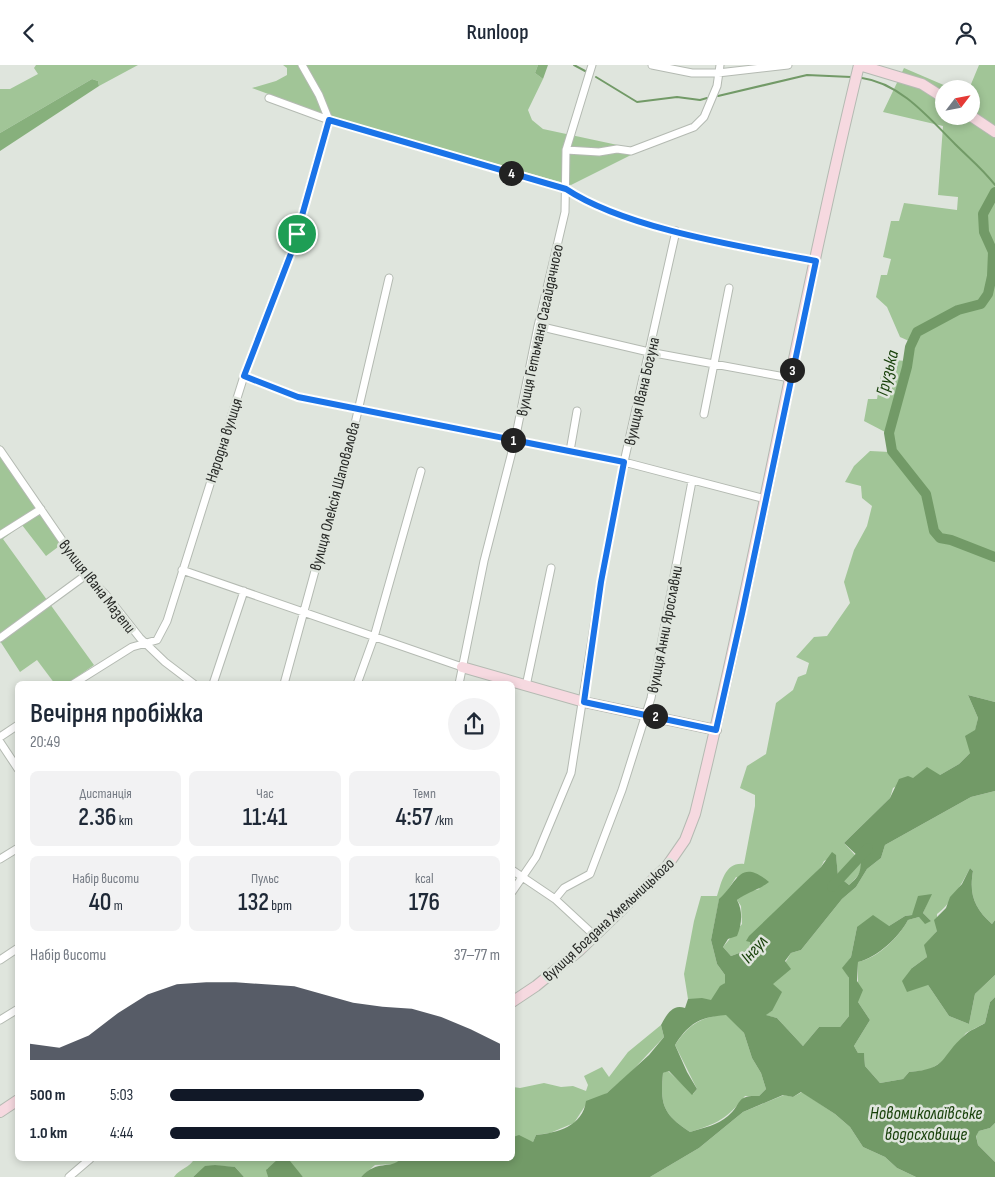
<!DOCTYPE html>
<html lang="uk">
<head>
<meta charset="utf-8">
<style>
	:root { --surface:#fff; --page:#f2f2f3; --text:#1f2937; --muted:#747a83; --accent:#111827 }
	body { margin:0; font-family:"Sofia Sans Condensed",sans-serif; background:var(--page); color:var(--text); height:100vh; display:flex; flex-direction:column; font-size:19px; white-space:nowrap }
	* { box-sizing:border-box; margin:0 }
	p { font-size:16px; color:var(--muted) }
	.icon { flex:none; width:28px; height:28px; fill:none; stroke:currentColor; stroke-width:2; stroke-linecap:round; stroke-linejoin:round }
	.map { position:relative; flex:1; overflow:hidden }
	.sheet { position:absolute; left:15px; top:616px; width:500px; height:480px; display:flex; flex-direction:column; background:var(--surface); border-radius:8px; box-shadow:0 2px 8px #0003 }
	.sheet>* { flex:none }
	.needle { width:32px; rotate:58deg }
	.controls { position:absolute; left:935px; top:15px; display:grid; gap:10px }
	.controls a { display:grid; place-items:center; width:45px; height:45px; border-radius:50%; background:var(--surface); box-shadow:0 2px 8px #0003; font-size:25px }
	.pin { position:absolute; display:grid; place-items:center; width:42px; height:42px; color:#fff; margin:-21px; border:2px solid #fff; border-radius:50%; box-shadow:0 1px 5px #0007 }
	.km { position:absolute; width:25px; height:25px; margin:-12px; border-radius:50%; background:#222; color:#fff; font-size:14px; line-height:25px; text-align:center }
	.round { display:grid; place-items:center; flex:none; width:52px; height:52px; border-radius:26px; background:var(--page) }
	.head { display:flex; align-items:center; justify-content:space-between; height:85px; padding:0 15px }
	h1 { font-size:28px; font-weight:600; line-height:38px }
	.stats { display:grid; grid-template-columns:repeat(3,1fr); gap:8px; height:85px; padding:5px 15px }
	.stats div { display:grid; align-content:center; border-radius:8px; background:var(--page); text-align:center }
	.stats b { font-size:25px; font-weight:600 }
	.stats small { font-size:14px; font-weight:400 }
	.stats p { font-size:14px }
	.chart { height:140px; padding:10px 15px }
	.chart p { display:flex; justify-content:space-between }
	.chart svg { width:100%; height:90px; margin-top:5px; fill:var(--accent); opacity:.7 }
	ul { padding:0 15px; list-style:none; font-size:16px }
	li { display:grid; grid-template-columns:80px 60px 1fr; align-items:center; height:38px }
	li i { height:12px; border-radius:6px; background:var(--accent) }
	header { display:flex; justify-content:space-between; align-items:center; height:65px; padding:0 15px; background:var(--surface); font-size:22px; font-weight:600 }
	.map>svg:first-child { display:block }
	.green { fill:#a1c597 }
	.forest { fill:#87b07c }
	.water { fill:#729a67; fill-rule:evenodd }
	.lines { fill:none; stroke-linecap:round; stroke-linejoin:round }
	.stream { stroke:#729a67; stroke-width:2 }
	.river { stroke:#729a67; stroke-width:10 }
	.street-casing { stroke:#b4bab2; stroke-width:9 }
	.secondary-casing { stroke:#b4bab2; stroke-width:12 }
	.street { stroke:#fff; stroke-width:7 }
	.secondary { stroke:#f6d9e0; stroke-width:10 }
	.route-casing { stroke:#fff; stroke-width:10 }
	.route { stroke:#1a73e8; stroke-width:6 }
	.labels { text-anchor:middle; stroke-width:5; stroke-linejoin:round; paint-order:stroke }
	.street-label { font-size:16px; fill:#272926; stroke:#dfe5dd }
	.water-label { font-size:18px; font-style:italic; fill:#163f08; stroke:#dfe5dd }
</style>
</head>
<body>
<header><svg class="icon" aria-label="back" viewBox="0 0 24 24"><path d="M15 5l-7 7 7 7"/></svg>Runloop<svg class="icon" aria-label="person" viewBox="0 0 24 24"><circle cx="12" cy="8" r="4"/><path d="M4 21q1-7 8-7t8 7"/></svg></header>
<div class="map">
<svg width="995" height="1112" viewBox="0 0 995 1112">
	<rect width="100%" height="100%" fill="#dfe5dd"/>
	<path class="green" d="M36,0H138L99,21L98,16L92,14L0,68V24H10L38,9L34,3Z
		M283,0H538L535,8L543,14L528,45L532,55L543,64L641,85L571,120L334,53L252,23L276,16L287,10V3Z
		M979,0H995V637L968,630L978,653L970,688L959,699L940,710L913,713L893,723L890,733L844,778C859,795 871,801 849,820L838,811L836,791L824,796L821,802L750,877V884L731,891L723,882L742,859L741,841L737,835L747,827L760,824L736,812L726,828L719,835L711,875L717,899L725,910V918L711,936C702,933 695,937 688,934L684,909L694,856L701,831H717C722,816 725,797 744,799L755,741V730L740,723L747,701L766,689L776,638L793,625L798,612L806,609L809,598L796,592L814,572L827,571L850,538L844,517L854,485L867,461L872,441L862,433L861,421L845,417L854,401L870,386L890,387L887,368L864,356L868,334H877L881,310L894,295L906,296L909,276L900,272L887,242L876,232L881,210H887L891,194L883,192L891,156H899L904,138L957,145L958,132L938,130L943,61L883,47L904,3L953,24H944V51H971V24H969Z
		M0,380L66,476L46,491L22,460L3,474L94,600L67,619H55L37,595L20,607L0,576Z
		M995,726V855L992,859C974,843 969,829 973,806L970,803C963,817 949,841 937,849V866L925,880L927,892L912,903L928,920L949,951L969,959L975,929L995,910V932L990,937L985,958L966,968L946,994L929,1005L909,1007L903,1014L880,1018L865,1001L864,989L858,988L854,981L870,955L858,937V897C878,893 899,872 908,855L919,852L931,856L923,848L931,829L912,850L905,851L889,861L857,862L851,892L843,903L849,913V951L840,962H819L803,981L777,953L765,950L772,946V919L791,888L801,885L842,834L856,822L867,804L881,793L885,780L971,732Z
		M726,949L744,968L752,993L761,1008L766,1024L759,1031H745C728,1053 717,1059 690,1067C663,1049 660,1040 663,1008L668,1006L693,1029L697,1024L675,980C690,958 700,953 726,949Z
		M661,960L664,972L629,1009L607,1028L585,1041L574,1058L550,1068L536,1070L533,1077L513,1074V1022L520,1023L544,1018L561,1022L573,1021L586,1026L588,1020L584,1011L602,1002L609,1012L628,987Z
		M802,1027L835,1049L850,1062L863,1082L885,1092L897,1103L916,1112H650L699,1083L743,1047L784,1030L793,1032Z
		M995,1058V1097L978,1080L976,1070L979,1066L990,1063Z
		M194,1094H282L267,1104L268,1112H244L235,1102C214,1101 210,1097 193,1112H174C180,1103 190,1103 194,1094Z
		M285,1094H401L396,1099L375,1100L361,1112H303Z"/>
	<path class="forest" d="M538,0H548L543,14L535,8Z
		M92,14L98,16L99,21L0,86V68Z"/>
	<path class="water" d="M968,630L995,637V726L971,732L885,780L881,793L867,804L856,822L842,834L801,885L791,888L785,896L791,904L773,919L782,927L772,946L766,950L777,953L803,981L819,962H840L849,951V913L842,903L851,892L857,862L873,850L889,861L905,851L912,850L918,831L932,829L923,848L931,856L925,859L919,852L908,855C899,872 878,892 858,897L857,916L863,925L858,937L870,955L854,981L858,988H864L865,1001L880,1018L903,1014L909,1007C949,1004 939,992 965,970C970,965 979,962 985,958L990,937L995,932V1058L990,1063L979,1066L976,1071L978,1080L995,1097V1112H916L897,1103L885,1092L863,1082L850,1062L835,1049L801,1027L793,1032L783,1030L743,1047L699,1083L650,1112H361C378,1094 389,1105 401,1094H512L513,1072L519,1070L533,1077L536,1070C557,1068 583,1061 586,1036L607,1028L649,990L664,972L661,960C666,951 672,938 685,943L688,934L702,933L711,935L720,921L725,918V910L717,899L711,875L719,834C737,819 739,792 769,817C759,825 747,827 737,835C743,846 742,859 737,871L728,874L723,882L731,891L750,884V877L746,876L749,871L821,802L832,787L836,790L838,811L849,820C859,812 862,806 860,793L844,778L890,733L899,714L908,711L913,713L927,702L940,710L959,699L970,688L965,671L975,665L978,653ZM726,950L744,968L752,993L761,1008L766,1024L759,1031C735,1030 743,1038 728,1051C718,1060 703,1063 690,1067C663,1049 660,1040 663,1008L669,1006L692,1030L697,1024L687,1007L675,980C689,958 700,952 726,950Z
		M970,803L973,806C969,829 974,843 992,859L995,855V910L975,929L969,959L949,951L928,920L907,927L902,916L912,903L927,892L924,880L937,866L934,855L946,843L950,832L962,819Z
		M278,1094L290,1096L303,1112H268L266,1105Z
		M215,1100L235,1102L244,1112H193L205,1101Z"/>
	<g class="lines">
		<path class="stream" d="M574,0L587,7
			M596,12L637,37L677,32L700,35L707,33
			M862,13C900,18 929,53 955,79C969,93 983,104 995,120
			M718,31L807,10L851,12"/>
		<path class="river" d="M995,127L983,149L984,167L993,187L992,211L988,229L981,239L958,245L917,267L910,282L907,302L889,368L892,386L926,429L934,466L940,473L951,475L995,492
			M832,822L868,783"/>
		<defs>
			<path id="street" d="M652,0L692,8H718L788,0
				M269,33L329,55L566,124C625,164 745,182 816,196
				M566,85L599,87L617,84L631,86L694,62L704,52L717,21L720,0
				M538,261L649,287L790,313
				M244,311L298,332L624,397L765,434
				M704,349L729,223
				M0,385L86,510L106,530L140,573L165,597L194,619
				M570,386L577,346
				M0,470L41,444
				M182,505L462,602
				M0,573L86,510
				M73,619L132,582L157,575L167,556L244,311L292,185L329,55L319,30L302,0
				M213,619L244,526
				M284,619L353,367L389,213
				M357,619L374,572L421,406
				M459,619L484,496L515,375L538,261L565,147L566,85L592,0
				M526,621L551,503
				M0,672L18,660
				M0,677L18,704
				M0,794L18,783
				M512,805L555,834L595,871
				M512,827L536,792L571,708L601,517L624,397L676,166
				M555,834L564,823L590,809L622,725L651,633L692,416
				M0,895L18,883
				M0,955L18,944
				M69,1112L90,1094"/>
			<path id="secondary" d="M859,0L922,19L944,33
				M971,51L995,67
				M462,602L584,637L716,665
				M512,937L536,921L580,885L667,801L685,775L695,749C756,500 799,248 859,0
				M0,1047L18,1035"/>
		</defs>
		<use href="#street" class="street-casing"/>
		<use href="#secondary" class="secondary-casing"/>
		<use href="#street" class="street"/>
		<use href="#secondary" class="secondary"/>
	</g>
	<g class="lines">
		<defs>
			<path id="route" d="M329,55L566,124C626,164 744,182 816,196L742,549L716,665L584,637L601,517L624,397L298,332L244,311L292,186Z"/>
		</defs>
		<use href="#route" class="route-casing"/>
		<use href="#route" class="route"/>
	</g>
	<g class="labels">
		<g class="street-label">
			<text transform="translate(539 265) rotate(-78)" y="6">вулиця Гетьмана Сагайдачного</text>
			<text transform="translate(641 326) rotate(-77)" y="6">вулиця Івана Богуна</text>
			<text transform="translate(223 375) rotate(-72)" y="6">Народна вулиця</text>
			<text transform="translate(334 431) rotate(-75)" y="6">вулиця Олексія Шаповалова</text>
			<text transform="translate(98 521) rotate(52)" y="6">вулиця Івана Мазепи</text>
			<text transform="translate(664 564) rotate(-79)" y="6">вулиця Анни Ярославни</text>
			<text transform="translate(608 854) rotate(-43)" y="6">вулиця Богдана Хмельницького</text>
		</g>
		<g class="water-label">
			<text transform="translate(887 308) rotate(-76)" y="6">Грузька</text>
			<text transform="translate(754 884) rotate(-48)" y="6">Інгул</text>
			<text x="926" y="1054">Новомиколаївське<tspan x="926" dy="21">водосховище</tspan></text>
		</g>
	</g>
</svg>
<div class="controls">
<a><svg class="needle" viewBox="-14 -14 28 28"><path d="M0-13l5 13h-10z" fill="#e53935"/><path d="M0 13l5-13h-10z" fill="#747a83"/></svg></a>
</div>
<div class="pin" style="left:297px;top:169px;background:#1e9e55"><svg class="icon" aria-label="arrive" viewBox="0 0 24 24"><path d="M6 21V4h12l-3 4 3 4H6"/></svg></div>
<b class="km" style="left:513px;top:375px">1</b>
<b class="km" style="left:655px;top:651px">2</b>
<b class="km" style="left:792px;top:305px">3</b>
<b class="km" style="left:511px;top:108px">4</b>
<section class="sheet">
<div class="head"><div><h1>Вечірня пробіжка</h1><p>20:49</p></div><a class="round"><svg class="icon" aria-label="share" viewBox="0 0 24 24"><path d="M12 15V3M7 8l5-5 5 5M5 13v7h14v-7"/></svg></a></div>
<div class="stats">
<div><p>Дистанція</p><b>2.36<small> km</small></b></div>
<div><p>Час</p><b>11:41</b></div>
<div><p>Темп</p><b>4:57<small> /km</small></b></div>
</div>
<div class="stats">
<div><p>Набір висоти</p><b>40<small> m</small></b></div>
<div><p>Пульс</p><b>132<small> bpm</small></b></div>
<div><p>kcal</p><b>176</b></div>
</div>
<div class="chart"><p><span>Набір висоти</span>37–77 m</p>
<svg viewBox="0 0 160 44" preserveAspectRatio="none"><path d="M0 44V36L10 38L20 32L30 21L40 12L50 7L60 6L70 6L80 7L90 8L100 12L110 16L120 18L130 19L140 23L150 29L160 36V44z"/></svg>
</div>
<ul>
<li><b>500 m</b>5:03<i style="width:77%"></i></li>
<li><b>1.0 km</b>4:44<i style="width:100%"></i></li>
</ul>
</section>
</div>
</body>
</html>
